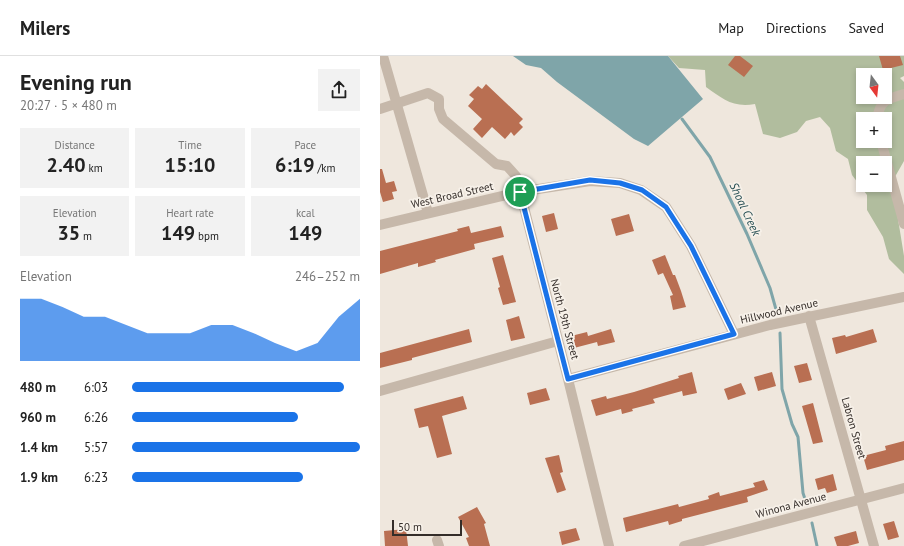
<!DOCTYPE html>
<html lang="en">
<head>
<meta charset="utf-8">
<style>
	:root { --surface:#fff; --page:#f2f2f2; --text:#222; --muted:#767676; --line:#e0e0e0; --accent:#1a73e8 }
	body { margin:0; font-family:"PT Sans",sans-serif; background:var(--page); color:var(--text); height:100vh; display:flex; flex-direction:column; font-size:15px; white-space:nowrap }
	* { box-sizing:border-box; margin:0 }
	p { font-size:13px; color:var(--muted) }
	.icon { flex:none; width:22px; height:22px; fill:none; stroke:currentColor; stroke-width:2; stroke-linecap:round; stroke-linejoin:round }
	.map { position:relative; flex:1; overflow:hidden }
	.sheet { display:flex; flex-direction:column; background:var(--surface); width:380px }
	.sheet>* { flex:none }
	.needle { width:26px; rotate:165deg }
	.controls { position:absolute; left:476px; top:12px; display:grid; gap:8px }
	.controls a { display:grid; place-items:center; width:36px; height:36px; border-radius:0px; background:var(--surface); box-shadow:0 2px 6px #0003; font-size:20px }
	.scale { position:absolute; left:12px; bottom:10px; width:70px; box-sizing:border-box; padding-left:4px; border:2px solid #342d29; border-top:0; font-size:11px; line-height:14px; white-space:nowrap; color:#342d29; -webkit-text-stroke:3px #f7f1e9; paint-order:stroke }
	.pin { position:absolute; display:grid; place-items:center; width:34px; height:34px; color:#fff; margin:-17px; border:2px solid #fff; border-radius:50%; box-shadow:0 1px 4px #0007 }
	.round { display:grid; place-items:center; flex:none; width:42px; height:42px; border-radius:0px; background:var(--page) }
	.headline { display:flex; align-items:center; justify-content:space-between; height:68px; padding:0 20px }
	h1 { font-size:22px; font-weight:800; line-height:30px }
	.figures { display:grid; grid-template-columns:repeat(3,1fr); gap:6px; height:68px; padding:4px 20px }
	.figures div { display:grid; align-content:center; border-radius:0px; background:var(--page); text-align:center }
	.figures b { font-size:20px; font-weight:800 }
	.figures small { font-size:11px; font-weight:400 }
	.figures p { font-size:11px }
	.chart { height:112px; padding:8px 20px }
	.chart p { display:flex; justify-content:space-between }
	.chart svg { width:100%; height:72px; margin-top:4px; fill:var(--accent); opacity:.7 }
	ul { padding:0 20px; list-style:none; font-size:13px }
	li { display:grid; grid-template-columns:64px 48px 1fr; align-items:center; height:30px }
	li i { height:10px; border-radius:5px; background:var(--accent) }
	header { display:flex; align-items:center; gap:24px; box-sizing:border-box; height:56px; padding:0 20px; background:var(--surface); border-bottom:1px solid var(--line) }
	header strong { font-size:19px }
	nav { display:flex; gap:22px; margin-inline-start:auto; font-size:14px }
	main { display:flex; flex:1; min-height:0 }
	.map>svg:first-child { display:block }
	.green { fill:#b1bd9e; fill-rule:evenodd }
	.water { fill:#7fa5a9 }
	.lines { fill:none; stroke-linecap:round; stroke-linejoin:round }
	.stream { stroke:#7fa5a9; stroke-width:3 }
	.building { fill:#b96f52 }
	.minor { stroke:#c6b8aa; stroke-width:10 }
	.route-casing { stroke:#fff; stroke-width:8 }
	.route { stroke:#1a73e8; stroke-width:5 }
	.labels { text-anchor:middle; stroke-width:3.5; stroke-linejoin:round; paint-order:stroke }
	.street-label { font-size:11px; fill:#342d29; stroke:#f7f1e9 }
	.water-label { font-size:12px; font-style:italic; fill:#234c51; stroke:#f7f1e9 }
</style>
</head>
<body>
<header>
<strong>Milers</strong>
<nav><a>Map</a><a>Directions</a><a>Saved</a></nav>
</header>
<main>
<section class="sheet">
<div class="headline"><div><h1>Evening run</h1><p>20:27 · 5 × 480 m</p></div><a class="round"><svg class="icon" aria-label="share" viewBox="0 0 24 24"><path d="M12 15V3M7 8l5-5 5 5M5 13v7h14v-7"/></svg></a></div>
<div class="figures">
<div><p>Distance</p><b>2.40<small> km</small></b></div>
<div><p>Time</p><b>15:10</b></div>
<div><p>Pace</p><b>6:19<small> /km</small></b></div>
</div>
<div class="figures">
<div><p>Elevation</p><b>35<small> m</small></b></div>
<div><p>Heart rate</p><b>149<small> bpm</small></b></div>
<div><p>kcal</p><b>149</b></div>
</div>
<div class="chart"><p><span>Elevation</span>246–252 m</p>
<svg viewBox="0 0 160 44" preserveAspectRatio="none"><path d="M0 44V6L10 6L20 11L30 17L40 17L50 22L60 27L70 27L80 27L90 22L100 22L110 27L120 33L130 38L140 33L150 17L160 6V44z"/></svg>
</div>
<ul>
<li><b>480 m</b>6:03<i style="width:93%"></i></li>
<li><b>960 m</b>6:26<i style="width:73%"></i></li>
<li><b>1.4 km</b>5:57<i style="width:100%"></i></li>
<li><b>1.9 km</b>6:23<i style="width:75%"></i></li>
</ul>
</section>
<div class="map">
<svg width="524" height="490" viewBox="0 0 524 490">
	<rect width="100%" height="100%" fill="#efe7dd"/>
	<path class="green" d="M288,0H524V20L520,22L524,26V105L512,126L524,200V218L509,203L503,181L487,154V139L472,119L468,103L456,95L450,72L440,61L426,65L417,76L400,82L383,78L375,48C353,52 343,43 326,31L325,14L299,12ZM483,19H505V41H483ZM483,63H505V85H483ZM483,107H505V129H483Z"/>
	<path class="water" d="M133,0H288L323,43L268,90L254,83L177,26L161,12L146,9Z"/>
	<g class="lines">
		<path class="stream" d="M302,63L330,101L367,178L390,232L397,257
			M400,277L402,333L412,368L418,381L423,437L427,449
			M432,467L437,490"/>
	</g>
	<path class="building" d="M355,0H360L373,10L364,21L348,9Z
		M499,0H520L523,9L503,14Z
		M106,28L143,63L139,67L143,71L134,80L131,76L125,83L112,71L102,82L93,73L102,63L88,50L94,43L89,39L98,30L102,33Z
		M0,113H2L6,127L14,125L17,135L12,136L14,143L3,146L0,136Z
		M174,157L178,173L166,176L162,160Z
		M249,158L254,175L236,180L231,163Z
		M89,170L91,177L121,170L124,181L94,188L95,193L55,204L56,206L38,211V207L0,218V195L78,175L77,173Z
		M123,199L136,246L123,249L118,232L120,231L112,202Z
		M285,199L293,219H295L301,235L306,251L293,254L290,240L293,239L283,217L278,219L272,204Z
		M139,260L145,282L131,285L126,264Z
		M89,273L92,286L32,302V304L0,312V297Z
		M231,273L235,286L218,290L217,286L194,292L191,280L207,276L208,280Z
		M493,273L497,286L456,298L452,282L465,279L466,281Z
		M427,307L432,324L419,327L414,310Z
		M312,316L317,337L303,340L302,335L273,343L275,347L252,353L253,355L242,358L241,353L216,360L211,344L226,340L227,343L254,336L299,322L298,320Z
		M392,316L396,330L378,335L374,321Z
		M361,327L366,338L348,344L344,333Z
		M166,332L170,344L150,349L147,337Z
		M83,340L87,353L62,360L72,398L57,402L48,370L39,372L34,353Z
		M433,347L443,386L433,388L422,350Z
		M524,385V404L487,414L483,400L506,394L505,390Z
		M179,399L183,416L180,417L186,434L177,437L165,402Z
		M453,418L457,434L447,437L445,432L438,434L435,423Z
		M384,424L388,434L367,441L368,446L302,463V465L289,469L288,465L246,476L243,462L298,448L299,451L329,443L328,440L339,436L340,440L375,431L373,427Z
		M97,451L106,467L104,468L110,490H89L86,482L89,481L78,461Z
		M514,465L519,481L508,484L503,468Z
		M196,472L200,484L182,489L179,476Z
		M26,473L28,490H5L4,475Z
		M476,475L479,487L468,490H457L454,481Z"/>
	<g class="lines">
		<path class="minor" d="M3,0L48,157
			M0,53L48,37L59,43V53L63,63L116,108L127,110L136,120L188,323L229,490
			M497,63C500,44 507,43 524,38
			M501,85L524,168
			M0,169L139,136L210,125L240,127L261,134L286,151L311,190L354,278
			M429,260L494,490
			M188,323L390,269L524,241
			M0,335L178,285
			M57,484L59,490
			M304,490L524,432"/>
	</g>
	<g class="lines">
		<defs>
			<path id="route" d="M210,124L240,127L262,134L286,151L311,190L354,278L188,323L140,136Z"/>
		</defs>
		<use href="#route" class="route-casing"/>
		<use href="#route" class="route"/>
	</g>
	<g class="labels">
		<g class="street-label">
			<text transform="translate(72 139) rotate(-13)" y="4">West Broad Street</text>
			<text transform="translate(399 255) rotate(-13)" y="4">Hillwood Avenue</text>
			<text transform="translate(185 263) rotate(75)" y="4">North 19th Street</text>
			<text transform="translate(474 372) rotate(74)" y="4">Labron Street</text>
			<text transform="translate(411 449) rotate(-15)" y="4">Winona Avenue</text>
		</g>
		<g class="water-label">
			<text transform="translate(365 153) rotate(65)" y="4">Shoal Creek</text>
		</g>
	</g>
</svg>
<div class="controls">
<a><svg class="needle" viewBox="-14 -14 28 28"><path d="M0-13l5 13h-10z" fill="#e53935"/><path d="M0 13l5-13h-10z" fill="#767676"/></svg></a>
<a>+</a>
<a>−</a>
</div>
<div class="scale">50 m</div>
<div class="pin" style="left:140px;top:136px;background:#1e9e55"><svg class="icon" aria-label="arrive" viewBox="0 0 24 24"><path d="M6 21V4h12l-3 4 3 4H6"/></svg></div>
</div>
</main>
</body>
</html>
